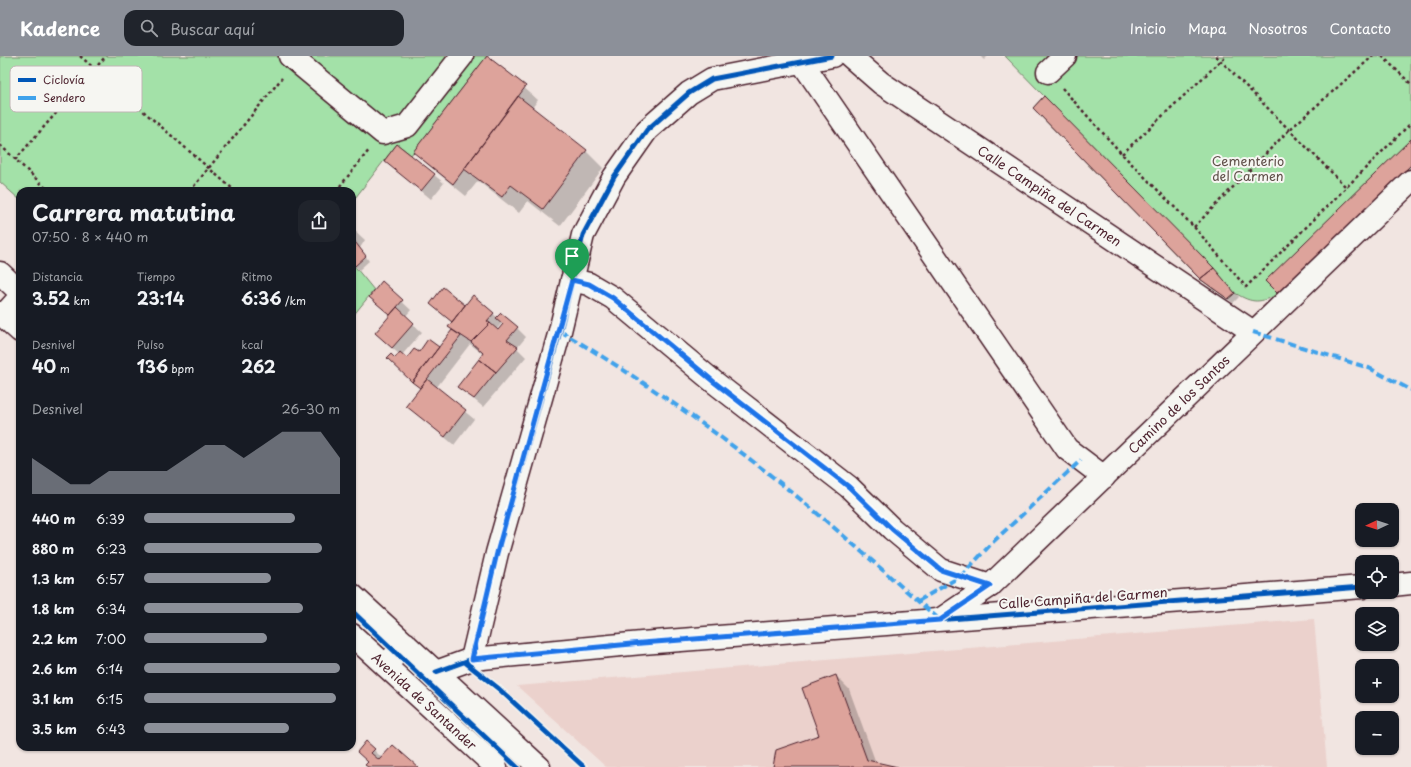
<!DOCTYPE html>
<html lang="es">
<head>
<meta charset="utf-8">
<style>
	:root { --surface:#171b24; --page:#20242c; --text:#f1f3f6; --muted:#9ea1a6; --accent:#8c9099 }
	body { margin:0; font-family:"Playpen Sans",sans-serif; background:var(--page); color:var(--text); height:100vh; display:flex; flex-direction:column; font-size:15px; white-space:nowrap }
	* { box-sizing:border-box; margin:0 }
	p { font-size:13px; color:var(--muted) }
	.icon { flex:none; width:22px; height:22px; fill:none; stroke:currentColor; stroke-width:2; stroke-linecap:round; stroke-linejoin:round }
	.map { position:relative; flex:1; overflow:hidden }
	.side { position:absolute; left:16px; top:131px; width:340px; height:564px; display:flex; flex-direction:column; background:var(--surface); border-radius:12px; box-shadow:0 1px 3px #0004 }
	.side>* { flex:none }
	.needle { width:26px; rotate:266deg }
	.tools { position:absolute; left:1355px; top:447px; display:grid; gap:8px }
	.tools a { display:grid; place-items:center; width:44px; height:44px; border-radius:8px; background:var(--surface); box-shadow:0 1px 3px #0004; font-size:20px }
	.pin { position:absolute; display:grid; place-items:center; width:34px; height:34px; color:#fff; margin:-41px -17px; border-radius:50% 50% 50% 0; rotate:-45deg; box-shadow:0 0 4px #0007 }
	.pin .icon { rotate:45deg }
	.round { display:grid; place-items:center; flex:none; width:42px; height:42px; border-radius:12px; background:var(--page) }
	.headline { display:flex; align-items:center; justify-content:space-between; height:68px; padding:0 16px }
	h1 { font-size:22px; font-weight:700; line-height:30px }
	.figures { display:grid; grid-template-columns:repeat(3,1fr); gap:6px; height:68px; padding:4px 16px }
	.figures div { display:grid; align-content:center }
	.figures b { font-size:17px; font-weight:700 }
	.figures small { font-size:11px; font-weight:400 }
	.figures p { font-size:11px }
	.chart { height:112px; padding:8px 16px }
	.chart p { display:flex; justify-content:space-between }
	.chart svg { width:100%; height:72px; margin-top:4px; fill:var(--accent); opacity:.7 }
	ul { padding:0 16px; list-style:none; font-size:13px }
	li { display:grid; grid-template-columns:64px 48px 1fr; align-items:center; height:30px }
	li i { height:10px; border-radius:5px; background:var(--accent) }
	header { display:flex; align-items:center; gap:24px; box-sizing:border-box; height:56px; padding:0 20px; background:var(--accent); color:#fff }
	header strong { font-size:19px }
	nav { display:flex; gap:22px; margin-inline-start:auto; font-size:14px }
	.search { width:280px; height:36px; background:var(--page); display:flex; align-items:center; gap:10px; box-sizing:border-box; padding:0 14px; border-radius:12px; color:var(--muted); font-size:15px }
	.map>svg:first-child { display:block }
	.built { fill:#ebd1cc }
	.green { fill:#a3e1a8; stroke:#76806a }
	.shadow { fill:#0003; fill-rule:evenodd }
	.building { fill:#dda39b; stroke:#4a1f2b }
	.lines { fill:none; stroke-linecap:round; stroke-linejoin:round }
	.minor-casing { stroke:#4a1f2b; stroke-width:25 }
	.major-casing { stroke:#4a1f2b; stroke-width:25 }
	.path { stroke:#4a1f2b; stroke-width:2.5; stroke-dasharray:3 3; stroke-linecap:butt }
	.minor { stroke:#f6f6f2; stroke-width:22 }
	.major { stroke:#f6f6f2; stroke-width:22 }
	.quiet { stroke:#40a2eb; stroke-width:4; stroke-dasharray:8 4; stroke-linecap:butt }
	.cycleway-casing { stroke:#f6f6f2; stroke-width:8 }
	.cycleway { stroke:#0057b8; stroke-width:5 }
	.route-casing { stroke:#fff; stroke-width:8 }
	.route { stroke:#1a73e8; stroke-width:5 }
	.labels { text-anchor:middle; stroke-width:4; stroke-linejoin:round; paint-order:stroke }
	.park-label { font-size:13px; fill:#60504a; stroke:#f6f6f2 }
	.street-label { font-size:13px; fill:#4a1f2b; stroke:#f6f6f2 }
	.key { fill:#f6f6f2; stroke:#c2b6b6; stroke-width:1 }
	.key-label { font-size:11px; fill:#4a1f2b }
</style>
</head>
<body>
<header>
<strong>Kadence</strong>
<div class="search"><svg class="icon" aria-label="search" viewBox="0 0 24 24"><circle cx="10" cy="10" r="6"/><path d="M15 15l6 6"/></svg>Buscar aquí</div>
<nav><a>Inicio</a><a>Mapa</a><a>Nosotros</a><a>Contacto</a></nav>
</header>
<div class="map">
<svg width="1411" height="711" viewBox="0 0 1411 711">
	<rect width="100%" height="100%" fill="#f1e5e1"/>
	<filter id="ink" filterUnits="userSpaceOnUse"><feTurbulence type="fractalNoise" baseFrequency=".025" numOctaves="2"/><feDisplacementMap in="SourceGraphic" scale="8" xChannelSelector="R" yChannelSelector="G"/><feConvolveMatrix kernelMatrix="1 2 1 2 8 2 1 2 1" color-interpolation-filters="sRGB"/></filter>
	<g filter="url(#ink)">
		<path class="built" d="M1314,563L1327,711H606L517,630Z"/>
		<path class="green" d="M0,0H487L411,99L397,88L352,146V135H20V144L0,126Z
			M1005,0H1411V109L1278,238C1260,247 1253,248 1235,237L1228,243L1200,223L1033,52L1044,40Z
			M352,207L374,234L352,261Z"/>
		<path class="shadow" d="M488,0L538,44L532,52L586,95L603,112L560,170L528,145L519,157L478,125L466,140L428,109L414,96Z
			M980,0H988L984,4Z
			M1044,41L1226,226L1239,241L1233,247L1216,234L1214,235L1034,52Z
			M1411,84V135L1292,251L1266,225Z
			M397,89L444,127L431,143L385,105Z
			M352,172L365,184L360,192L369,205L359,214L352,206Z
			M382,227L411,254L405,261L422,276L402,299L407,304L419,298L439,292L453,274L450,271L453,267L431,248L444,233L465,250L473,240L498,262L517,272L526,281L517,292L526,301L483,351L459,331L483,298L470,288L436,332L474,363L454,389L408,350L421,333L395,303L399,298L385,286L391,260L379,249ZM502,267L504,269L498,276L496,274Z
			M836,620L849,633L876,707L893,711H774L820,679Z
			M367,687L382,702L416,711H369Z"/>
		<path class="building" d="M487,0L526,30L453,128L413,96Z
			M518,40L587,94L543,153L511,129L502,141L464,113Z
			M1044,40L1214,212L1200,223L1033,52Z
			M1411,83V109L1278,238L1265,225Z
			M397,88L435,118L421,135L384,105Z
			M352,182L366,200L355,210L352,207Z
			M1214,212L1235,237L1228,243L1200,223Z
			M382,225L403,244L390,259L369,241Z
			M443,231L465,249L452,266L430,248Z
			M473,239L494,257L487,265L490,267L471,286L448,271Z
			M397,251L414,267L392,292L375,277Z
			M501,257L518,271L507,284L518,291L496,316L479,303L483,297L471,286L490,267L498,274L503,268L496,262Z
			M452,274L461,280L420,332L412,326Z
			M428,283L439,291L412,326L387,302L391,298L395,302L400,296L407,302L414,293L419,296Z
			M479,303L496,316L474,343L457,331Z
			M427,323L466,354L445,381L406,350Z
			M836,619L867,704L898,711H773L776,694L819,679L802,632Z
			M366,685L375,693L371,697L379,704L393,689L418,711H368L365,709L368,706L357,696Z"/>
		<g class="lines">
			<defs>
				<g id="minor">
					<path d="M290,0L383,77L407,70L462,0"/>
					<path id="s1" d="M850,0L881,27L1253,276"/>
					<path d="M801,5L1067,393L1104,421"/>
					<path d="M1048,16L1065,0"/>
					<path d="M572,224L589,228L613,242L714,326L849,431L892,473L941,514L990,530"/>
					<path d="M0,257L20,275"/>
					<path d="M1392,529L1411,527"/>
					<path id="s2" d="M941,563L990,530L1411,125"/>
					<path id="s3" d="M352,579L496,711"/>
					<path d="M472,603L497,497L560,275L583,179L614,121L647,74L689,37L712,23L832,0"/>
					<path d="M436,616L472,603L642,587L1362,531"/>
				</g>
				<path id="major" d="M0,217L20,236
					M3,260L20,241
					M352,539L539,711
					M386,610L405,587"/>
			</defs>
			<use href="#minor" class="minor-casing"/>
			<use href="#major" class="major-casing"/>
			<path class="path" d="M80,0L235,135
				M1216,0L1346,131
				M1382,0L1411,28
				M1062,32L1122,98L1194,171L1246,231L1411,67
				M0,89L49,135
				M1122,98L1226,0
				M15,104L106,0
				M190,135L282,22
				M336,135L370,93
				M1194,171L1289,74L1373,0"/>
			<use href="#minor" class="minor"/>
			<use href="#major" class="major"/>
			<path class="quiet" d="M560,275C635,319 706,368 774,422C831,467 885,517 940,564
				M1253,276L1369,312L1411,334
				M918,545L961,520L994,485L1081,404"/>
			<defs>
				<path id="cycleway" d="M352,555L517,711
					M472,603L497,497L560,275L583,179L614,121L647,74L689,37L712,23L832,0
					M465,606L499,633L584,711
					M436,616L472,603L642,587L1362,531"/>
			</defs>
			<use href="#cycleway" class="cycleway-casing"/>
			<use href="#cycleway" class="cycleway"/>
		</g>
	</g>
	<g class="lines" filter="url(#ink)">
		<defs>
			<path id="route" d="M572,224L589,228L613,242L714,326L849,431L892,473L941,514L990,530L940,564L642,587L472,603L497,497Z"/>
		</defs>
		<use href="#route" class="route-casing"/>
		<use href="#route" class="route"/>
	</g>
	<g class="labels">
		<g class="park-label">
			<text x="1248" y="110">Cementerio<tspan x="1248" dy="15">del Carmen</tspan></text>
		</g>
		<g class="street-label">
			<text dy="5" stroke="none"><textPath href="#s1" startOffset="244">Calle Campiña del Carmen</textPath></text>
			<text dy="5" stroke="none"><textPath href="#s2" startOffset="321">Camino de los Santos</textPath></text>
			<text transform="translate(1083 542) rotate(-4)" y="5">Calle Campiña del Carmen</text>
			<text dy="5" stroke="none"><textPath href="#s3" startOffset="98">Avenida de Santander</textPath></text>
		</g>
	</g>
	<rect x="10" y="10" width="132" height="46" rx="6" class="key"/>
	<rect x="18" y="22" width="18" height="4" fill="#0057b8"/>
	<rect x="18" y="40" width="18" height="4" fill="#40a2eb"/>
	<g class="key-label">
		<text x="43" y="28">Ciclovía</text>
		<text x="43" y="46">Sendero</text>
	</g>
</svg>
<div class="tools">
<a><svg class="needle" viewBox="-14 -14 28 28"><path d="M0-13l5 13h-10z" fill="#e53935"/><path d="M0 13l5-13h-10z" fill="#9ea1a6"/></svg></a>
<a><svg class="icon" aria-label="locate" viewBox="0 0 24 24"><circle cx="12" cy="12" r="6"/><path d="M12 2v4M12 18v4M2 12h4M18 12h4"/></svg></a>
<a><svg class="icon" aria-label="layers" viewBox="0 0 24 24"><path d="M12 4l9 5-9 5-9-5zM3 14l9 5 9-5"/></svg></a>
<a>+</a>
<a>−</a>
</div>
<div class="pin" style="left:572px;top:224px;background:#1e9e55"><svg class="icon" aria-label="arrive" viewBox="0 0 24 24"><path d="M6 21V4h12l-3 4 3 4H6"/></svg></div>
<section class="side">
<div class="headline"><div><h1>Carrera matutina</h1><p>07:50 · 8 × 440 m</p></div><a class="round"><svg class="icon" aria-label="share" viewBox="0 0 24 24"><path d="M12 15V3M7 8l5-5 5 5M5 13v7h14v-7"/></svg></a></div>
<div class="figures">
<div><p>Distancia</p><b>3.52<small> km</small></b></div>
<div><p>Tiempo</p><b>23:14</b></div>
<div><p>Ritmo</p><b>6:36<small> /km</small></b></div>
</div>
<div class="figures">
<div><p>Desnivel</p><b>40<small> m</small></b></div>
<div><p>Pulso</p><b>136<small> bpm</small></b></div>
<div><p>kcal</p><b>262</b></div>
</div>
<div class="chart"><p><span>Desnivel</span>26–30 m</p>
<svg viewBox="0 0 160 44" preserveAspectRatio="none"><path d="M0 44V22L10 30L20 38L30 38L40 30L50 30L60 30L70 30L80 22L90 14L100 14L110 22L120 14L130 6L140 6L150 6L160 22V44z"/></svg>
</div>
<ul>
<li><b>440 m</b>6:39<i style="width:77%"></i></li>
<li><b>880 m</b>6:23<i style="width:91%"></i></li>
<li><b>1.3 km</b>6:57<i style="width:65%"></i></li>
<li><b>1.8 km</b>6:34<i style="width:81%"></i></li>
<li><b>2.2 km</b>7:00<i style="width:63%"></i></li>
<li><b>2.6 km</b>6:14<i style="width:100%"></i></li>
<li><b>3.1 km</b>6:15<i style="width:98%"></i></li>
<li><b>3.5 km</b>6:43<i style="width:74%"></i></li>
</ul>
</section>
</div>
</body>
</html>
